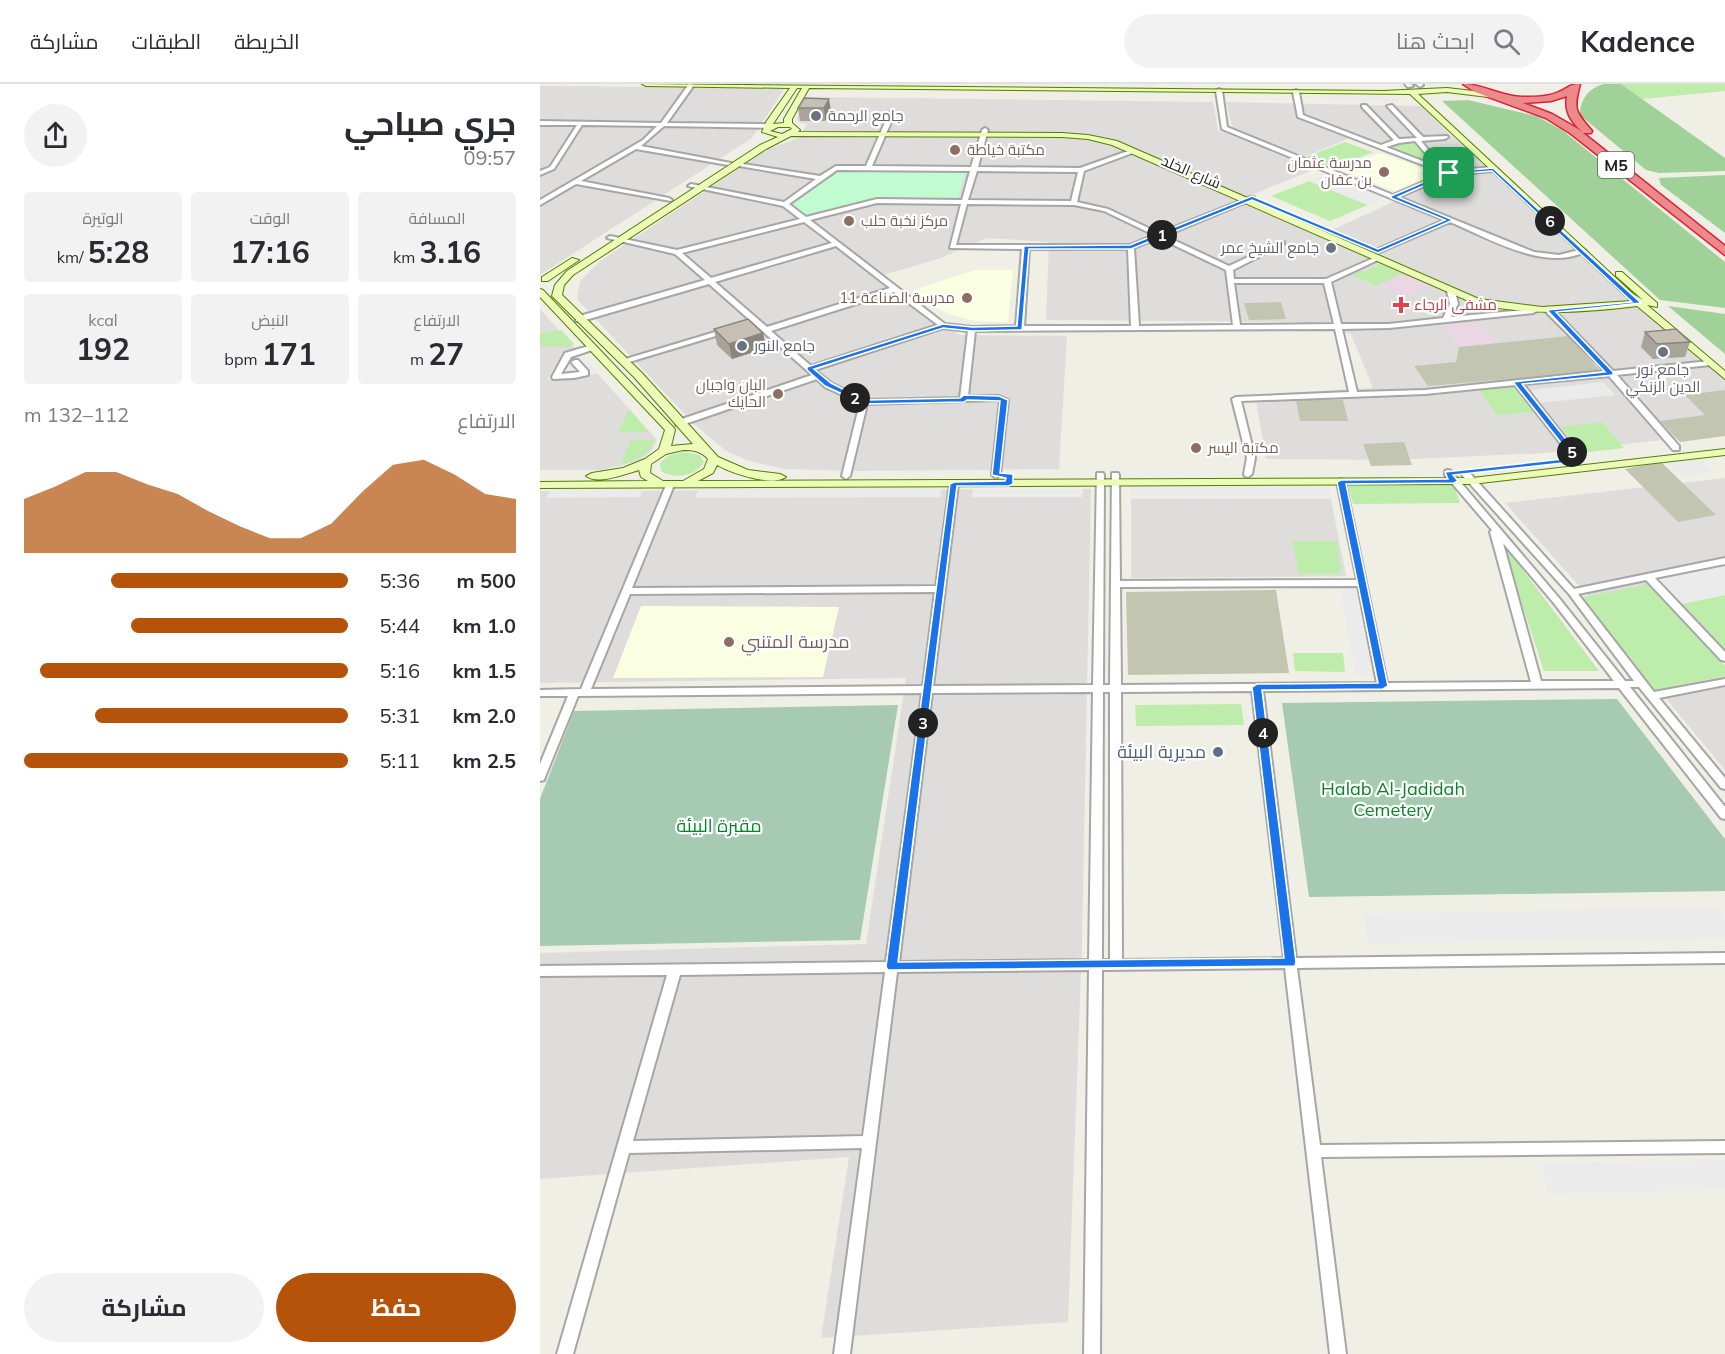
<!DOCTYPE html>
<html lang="ar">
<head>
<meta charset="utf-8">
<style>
	:root { --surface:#fff; --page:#f2f2f3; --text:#2b2b33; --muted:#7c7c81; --line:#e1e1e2; --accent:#b45309 }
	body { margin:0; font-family:Mulish,Cairo,sans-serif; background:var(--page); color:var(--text); direction:rtl; height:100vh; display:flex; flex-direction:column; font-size:22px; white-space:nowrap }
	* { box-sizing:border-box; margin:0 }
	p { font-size:20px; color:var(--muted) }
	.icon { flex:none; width:33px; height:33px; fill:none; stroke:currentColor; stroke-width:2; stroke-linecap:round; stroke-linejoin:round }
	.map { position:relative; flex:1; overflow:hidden; direction:ltr }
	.details { display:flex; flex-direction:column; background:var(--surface); width:540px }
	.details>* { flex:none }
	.pin { position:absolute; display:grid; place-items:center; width:51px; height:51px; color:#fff; margin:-26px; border-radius:12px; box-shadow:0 3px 9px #0006 }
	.km { position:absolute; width:30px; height:30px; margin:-15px; border-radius:50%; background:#222; color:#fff; font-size:16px; line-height:30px; text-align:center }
	.round { display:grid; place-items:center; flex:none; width:63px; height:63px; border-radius:32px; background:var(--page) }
	.summary { display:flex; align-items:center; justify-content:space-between; height:102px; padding:0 24px }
	h1 { font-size:33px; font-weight:700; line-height:45px }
	.stats { display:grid; grid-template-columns:repeat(3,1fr); gap:9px; height:102px; padding:6px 24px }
	.stats div { display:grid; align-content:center; border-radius:6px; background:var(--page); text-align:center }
	.stats b { font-size:30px; font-weight:700 }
	.stats small { font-size:16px; font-weight:400 }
	.stats p { font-size:16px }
	.chart { height:168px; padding:12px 24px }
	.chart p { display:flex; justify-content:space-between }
	.chart svg { width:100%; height:108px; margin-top:6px; fill:var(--accent); opacity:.7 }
	.button { display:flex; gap:12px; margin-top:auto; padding:12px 24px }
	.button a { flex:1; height:69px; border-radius:36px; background:var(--accent); color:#fff; font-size:24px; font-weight:700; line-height:69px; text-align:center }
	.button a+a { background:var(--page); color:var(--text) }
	ul { padding:0 24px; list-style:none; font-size:20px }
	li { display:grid; grid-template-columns:96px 72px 1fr; align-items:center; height:45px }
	li i { height:15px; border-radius:8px; background:var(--accent) }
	header { display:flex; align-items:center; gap:36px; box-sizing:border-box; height:84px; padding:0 30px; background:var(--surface); border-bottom:2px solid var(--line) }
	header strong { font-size:28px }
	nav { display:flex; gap:33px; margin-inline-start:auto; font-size:21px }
	.search { width:420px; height:54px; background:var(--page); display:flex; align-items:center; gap:15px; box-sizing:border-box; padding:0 21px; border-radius:33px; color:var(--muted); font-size:22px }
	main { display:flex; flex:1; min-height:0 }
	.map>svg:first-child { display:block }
	.residential { fill:#dedddc }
	.industrial { fill:#ead7e3 }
	.education { fill:#f9ffe0 }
	.construction { fill:#c2c6b0 }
	.grass { fill:#beecaa }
	.forest { fill:#9fd199 }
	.cemetery { fill:#a6cab2 }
	.park { fill:#c1fcd1 }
	.parking { fill:#ebebeb }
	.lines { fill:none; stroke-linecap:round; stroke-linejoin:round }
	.street-casing { stroke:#a6a6a6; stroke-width:4 }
	.secondary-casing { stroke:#587c01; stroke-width:2 }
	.highway-casing { stroke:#e21f3d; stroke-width:3 }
	.street { fill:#fff; fill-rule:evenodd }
	.secondary { fill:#ecfcb8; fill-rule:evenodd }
	.highway { fill:#ea8b8a; fill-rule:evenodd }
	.wall { fill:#a9a49b }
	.shaded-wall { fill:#8a867e }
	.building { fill:#c5bfb4; stroke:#8a867e; stroke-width:1.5 }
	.route { fill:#1a73e8; stroke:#fff; stroke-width:1.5; fill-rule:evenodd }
	.worship-dot { fill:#6b7280; stroke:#fff; stroke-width:2 }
	.education-dot { fill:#8d6e63; stroke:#fff; stroke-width:2 }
	.health-dot { fill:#e0444e; stroke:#fff; stroke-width:2 }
	.service-dot { fill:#5c6f8a; stroke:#fff; stroke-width:2 }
	.labels { text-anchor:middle; stroke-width:4.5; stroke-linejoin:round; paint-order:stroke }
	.far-worship-label { font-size:15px; fill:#5b616d; stroke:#fff; text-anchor:start }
	.far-education-label { font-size:15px; fill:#785e54; stroke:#fff; text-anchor:start }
	.far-street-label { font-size:15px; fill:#1f1f1f; stroke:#fff }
	.far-health-label { font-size:15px; fill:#be3a42; stroke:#fff; text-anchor:start }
	.shield { fill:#fff; stroke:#626262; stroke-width:1.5 }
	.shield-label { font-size:16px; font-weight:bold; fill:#1f1f1f }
	.education-label { font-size:18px; fill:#785e54; stroke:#fff; text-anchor:start }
	.service-label { font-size:18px; fill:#4e5e75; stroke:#fff; text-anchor:end }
	.park-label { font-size:18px; fill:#078429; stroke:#fff }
</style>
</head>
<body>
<header>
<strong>Kadence</strong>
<div class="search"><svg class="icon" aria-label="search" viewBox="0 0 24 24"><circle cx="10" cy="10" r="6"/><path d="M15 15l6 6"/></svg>ابحث هنا</div>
<nav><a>الخريطة</a><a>الطبقات</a><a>مشاركة</a></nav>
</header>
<main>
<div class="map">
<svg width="1185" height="1270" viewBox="0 0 1185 1270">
	<rect width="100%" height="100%" fill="#f0efe5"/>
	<path class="residential" d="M0,2L245,4L212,54L0,191Z
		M269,13L673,18L678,46L775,85L697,117L779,152L909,92L815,52L762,74L693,45L686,18L881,22L914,54L1185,295V349L1004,369L852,376L726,375L715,311L833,304L811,250L760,238L506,236L509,158L447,154L398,175L336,193L360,216L420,251L527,252L519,385L316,387L243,385L209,377L186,367L154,340L37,215L40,197L60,177L228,65L259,54L267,40L258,38L257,33Z
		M0,225L117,356L112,366L104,374L95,378L62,386H0Z
		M1185,394V485L1050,514L965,419Z
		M551,405L542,861L528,1238L281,1254L309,1073L0,1095V869L326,860L366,594L0,599V407Z
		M591,415H791L806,492L591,494Z
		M1185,592V686L1119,606Z"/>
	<path class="industrial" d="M862,190L888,202L864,213L838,201Z
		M941,238L956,260L919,263L902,241Z"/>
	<path class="education" d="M841,69L886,86L879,90L887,93L854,107L799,85Z
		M435,186H473L468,238L435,237L411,231L393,222L373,206Z
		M101,522L299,523L283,593L73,594Z"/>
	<path class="construction" d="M741,218L746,235L709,236L704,219Z
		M1029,252L1060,287L888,302L874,282L916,278L919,263Z
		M1185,306V352L1140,358L1120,337L1165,331L1145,311Z
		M756,316H803L808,337H760Z
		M864,358L872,381L831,382L823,360Z
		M1121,378L1176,431L1138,438L1085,385Z
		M736,506L749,589L588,591L586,508Z"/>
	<path class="grass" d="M1081,0H1185V7L1102,15Z
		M458,2L842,6L887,4L843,7Z
		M805,58L833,68L795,84L766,73Z
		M875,58L898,83L848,64L857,60Z
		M769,97L828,121L790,137L731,112Z
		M841,180L862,190L836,202L810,190L819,186L824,188Z
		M21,246L34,260L28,263L0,262V249Z
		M976,301L996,328L957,331L938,305Z
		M89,325L109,348H78Z
		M1062,338L1084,364L1042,369L1021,343Z
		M91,356H114C110,372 95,376 81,380Z
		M142,368L160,371L164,378C157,392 133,396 121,387L120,379L128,372Z
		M913,399L920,419L813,420L808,401Z
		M752,457H797L801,490H759Z
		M961,457L1059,587H1004Z
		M1110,500L1185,582V592L1115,607L1037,514Z
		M1185,511V567L1141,520Z
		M753,569H803L805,588L755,587Z
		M701,620L704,641L596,642L595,621Z"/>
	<path class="forest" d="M1064,0H1081L1185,74V87L1119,89L1106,86L1040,31C1040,15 1049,4 1064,0Z
		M928,16L996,32L1022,46L1185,178V224L1120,216L902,17Z
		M1185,91V149L1121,101L1119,94Z
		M1128,222L1185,230V270Z"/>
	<path class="cemetery" d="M1077,615L1185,755V807L769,813L742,619Z
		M358,621L320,856L0,862V715L34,627Z"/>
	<path class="park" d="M296,88L425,89L418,114L339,113L266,131L252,120L288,94L293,93Z"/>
	<path class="parking" d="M783,11L858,13L859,18L784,16Z
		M784,91L843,114L828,121L769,97Z
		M35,265L58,289L37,295L7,296L23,268Z
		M1063,298L1075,311L1000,319L991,306Z
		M1160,375L1173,388L1141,392L1126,377Z
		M591,399H789L791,415H591Z
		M402,402L400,413L155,414L159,404Z
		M11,404H104L100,413L6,414Z
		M433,405H543L542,413H432Z
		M1185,475V511L1141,520L1110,488Z
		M800,502H822L839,591H815Z
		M1179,823L1185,839V854L828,860L823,830Z
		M1185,1076V1106L1009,1110L1001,1079Z"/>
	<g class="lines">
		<defs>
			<path id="street" d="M149,0L154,1L127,39L233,40L236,42L233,44L124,42L101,62L191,79L188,81L96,65L41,97L129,114L132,116L131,117L36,100L0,121V116L103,56L117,42L42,41L14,85L0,91V87L10,83L37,41H0V37L121,39Z
				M865,0H871L873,2L868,3Z
				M876,0H882L883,1L880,3Z
				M679,5L682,7L687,43L853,111L904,89L758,33L753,8L756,6L759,8L763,31L841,61L854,56L822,23V21H826L859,55L877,54L847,22L852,21L883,53L907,52L908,53L905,55L881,57L904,85L910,87L953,83L956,85L953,87L910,91L859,113L994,168L1019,171L1043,165L1046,167C1007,189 948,154 910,138L840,168H836V166L904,136L682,45L676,7ZM875,57L896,82L846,63L859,59Z
				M352,27L355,29L332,82L431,83L442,46L445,44L448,46L438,83L540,84L591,66H595V68L544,87L537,118L568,125L619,149L710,113H714V115L625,152L689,182L740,158H744V160L693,186L694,195H786L836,173H840V175L791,198L801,240H849L903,234L910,220L907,207L911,205L915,207L918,220L911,233L993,225L997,227L993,229L849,244L802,245L817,308L885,306L1065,287L1007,229L1006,227L1010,225H1013L1073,287L1170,277L1174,279L1170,281L1077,291L1139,362V366H1133L1069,292L983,300L1041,374L1042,376L1038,379L1035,378L975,301L885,310L701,317L715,374L712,390L708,393L705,392L704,390L707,374L692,315L696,313L809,308L795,245L435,247L428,312H459L468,316L460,391L456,394L452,391L460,317L458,316L327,320L310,392L306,395L302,392L320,319L285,303L277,295L142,341H136V337L272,291L169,200L42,237H36V233L165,196L135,170L67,154L70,152L137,166L260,135L243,122L148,102L151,100L244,118L276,95L199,82L197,81V79L280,92L296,82H326L349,29ZM297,86L430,87L422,116L337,115L266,133L249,120ZM437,87L538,88L531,117L428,116ZM337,119L421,120L410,164L482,165L476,242L432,243L405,240L270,136ZM427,120L534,121L564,127L614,151L590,161H416ZM264,138L292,159L171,194L142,169ZM619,154L686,186L693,241L599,242L594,164ZM296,162L350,204L227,243L175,198ZM489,165H588L591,242H484ZM694,199H784L794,240L700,241ZM354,208L398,241L271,282L231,247ZM403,244L428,247L420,314L325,316L291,299L275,286Z
				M185,245L192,247L86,279L79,277Z
				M52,261L56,263L55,265L31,273L21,290L40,288L31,278L35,276H38L48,287V291L34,294L13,295L12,293L25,269Z
				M908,386L911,387L1019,514L1085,597H1094L1029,510L922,391V387H928L1034,505L1185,474V480L1115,494L1185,568V577L1181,576L1106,496L1038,510L1114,608L1185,595V601L1119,614L1185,694V705L1181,704L1099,603H1090L1185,723V735L1181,734L1079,604L723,607L756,874L1185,869V879L757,884L780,1061L1185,1057V1069L781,1073L806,1270H790L745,884L562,886L560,1270H544L549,886L357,888L310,1270H294L322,1064L89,1069L33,1270H17L127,891L0,892V882L346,878L382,609L38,612L5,693L4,696L0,697V680L28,612H0V606L41,605L127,399H133L134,401L92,504L396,502L410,400L411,398H417L418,400L393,602L553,601L557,389H563L564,391L563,601H570L572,389H578L579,391L580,497L817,496L797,398L801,395L805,398L847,599L991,598L950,448L952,446L905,391V387ZM963,459L1013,518L1074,597H1001ZM818,502L837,599L581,601L580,503ZM395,508L383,602L51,605L90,510ZM712,607L744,874L582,876L581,608ZM553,608L549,876L359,878L392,609ZM563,608H570V876H562ZM345,888L323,1052L93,1057L140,891Z"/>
			<path id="secondary" d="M102,0L843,7L907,4L959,10V14H956L907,8L878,10L1093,210L1103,216L1076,192V188H1082L1117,219V223L1107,221L1185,287V295L1097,222C1041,229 987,232 933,219L572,61L548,55L522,53L251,52L226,65L33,191L24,201L22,211L102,289L178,373L208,386L240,390L246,393C232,403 191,389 177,381L173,389L158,397L932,394L1185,365V371L932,400L0,404V398L108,397L101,393L99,386C85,390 58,401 46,392L52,389L83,384L105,375L119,365L125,346L0,213V205L3,206L134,344L135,346L131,362L153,360L94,293L12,212L15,201L27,187L220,61L238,53L222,48L226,38L250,4L106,2ZM257,4H262L244,35V39L233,40ZM269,4L870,10L1091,217L1002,223L939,215L577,57L548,51L522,49L258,48L260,46L252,39V35ZM238,43H250L252,45L242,50L230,47ZM143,366C153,366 161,367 168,375L164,385L143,397H123L110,389L111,380L126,370Z
				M32,174L39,176L8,197H2V193Z"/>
			<path id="highway" d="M923,0C942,0 960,12 982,13C994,13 1008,13 1019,8C1029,4 1029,0 1040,0C1033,26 1035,27 1052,47L1051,49H1043C1032,38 1024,29 1027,12L1011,17L983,19L1012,30L1038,45L1185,162V171L1030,49L1006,34L935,8Z"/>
		</defs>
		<use href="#street" class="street-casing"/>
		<use href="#secondary" class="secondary-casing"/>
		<use href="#highway" class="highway-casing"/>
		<use href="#street" class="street"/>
		<use href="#secondary" class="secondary"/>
		<use href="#highway" class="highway"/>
	</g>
	<path class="wall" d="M264,14L291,27L285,37H260L258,24Z
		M174,245L226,264L192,275L177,261Z
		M1105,248L1150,258L1145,273L1113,275L1101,263Z"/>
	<path class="shaded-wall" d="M289,15L291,27L285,37L284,24Z
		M223,249L226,264L192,275L189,260Z"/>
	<path class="building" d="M264,14L289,15L284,24H258Z
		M208,235L223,249L189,260L174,245Z
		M1136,245L1150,258L1117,260L1105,248Z"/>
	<path class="route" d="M953,84L1101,219L1016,228L1073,288V291L982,300L1041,374V377L913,391L918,397L914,399L806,400L848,602L843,605L722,606L756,878L755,882L348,886L346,883L410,400L414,398L465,397L466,394L452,391L460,317L427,316L424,318L324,320L285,302L267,286V283L403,240L432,243L477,242L484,162L590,161L712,112L838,165L905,136L851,114V112L907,88ZM952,87L1092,218L1007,226L1065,288L973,298L1033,374L905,388L908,395L801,396L797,398L838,599L717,600L712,603L744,874L358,878L417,402H469L473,400V390L460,389L468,316L459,312L424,311L420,314L325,316L291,299L274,285L403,244L432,247L482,246L489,165H591L712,116L838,169L913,136L858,113L910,90Z"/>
	<g class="worship-dot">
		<circle cx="276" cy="32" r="6"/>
		<circle cx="791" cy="164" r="6"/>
		<circle cx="202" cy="262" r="6"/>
		<circle cx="1123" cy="268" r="6"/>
	</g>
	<g class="education-dot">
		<circle cx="415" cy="66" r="6"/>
		<circle cx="844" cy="88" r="6"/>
		<circle cx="309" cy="137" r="6"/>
		<circle cx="427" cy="214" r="6"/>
		<circle cx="238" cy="310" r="6"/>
		<circle cx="656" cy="364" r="6"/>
		<circle cx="189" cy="558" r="6"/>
	</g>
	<path class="health-dot" d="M858 212h6v6h6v6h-6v6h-6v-6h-6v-6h6z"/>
	<circle class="service-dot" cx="678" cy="668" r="6"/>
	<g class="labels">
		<g class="far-worship-label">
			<text x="288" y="37">جامع الرحمة</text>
			<text x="779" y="169" text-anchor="end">جامع الشيخ عمر</text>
			<text x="214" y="267">جامع النور</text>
			<text x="1123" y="291" text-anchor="middle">جامع نور<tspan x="1123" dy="17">الدين الزنكي</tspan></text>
		</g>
		<g class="far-education-label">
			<text x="427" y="71">مكتبة خياطة</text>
			<text x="832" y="84" text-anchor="end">مدرسة عثمان<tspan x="832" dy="17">بن عفان</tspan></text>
			<text x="321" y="142">مركز نخبة حلب</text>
			<text x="415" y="219" text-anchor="end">مدرسة الصناعة 11</text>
			<text x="226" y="306" text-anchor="end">البان واجبان<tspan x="226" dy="17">الحايك</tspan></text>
			<text x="668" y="369">مكتبة اليسر</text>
		</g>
		<g class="far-street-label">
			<text transform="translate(651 88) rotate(23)" y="5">شارع الخلد</text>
		</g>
		<g class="far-health-label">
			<text x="874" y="226">مشفى الرجاء</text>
		</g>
		<rect class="shield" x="1058" y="68" width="36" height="26" rx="4.5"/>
		<g class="shield-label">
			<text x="1076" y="87">M5</text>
		</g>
		<g class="education-label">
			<text x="201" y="564">مدرسة المتنبي</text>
		</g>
		<g class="service-label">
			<text x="666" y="674">مديرية البيئة</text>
		</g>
		<g class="park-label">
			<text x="853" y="711">Halab Al-Jadidah<tspan x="853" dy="21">Cemetery</tspan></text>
			<text x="179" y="748">مقبرة البيئة</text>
		</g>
	</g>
</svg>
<div class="pin" style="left:909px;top:89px;background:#1e9e55"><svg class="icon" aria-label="arrive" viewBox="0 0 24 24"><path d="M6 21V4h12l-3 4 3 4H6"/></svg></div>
<b class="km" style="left:622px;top:151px">1</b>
<b class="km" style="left:315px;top:314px">2</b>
<b class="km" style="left:383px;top:639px">3</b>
<b class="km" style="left:723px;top:649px">4</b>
<b class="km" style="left:1032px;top:368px">5</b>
<b class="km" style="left:1010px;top:137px">6</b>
</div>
<section class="details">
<div class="summary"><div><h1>جري صباحي</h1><p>09:57</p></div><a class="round"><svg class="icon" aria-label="share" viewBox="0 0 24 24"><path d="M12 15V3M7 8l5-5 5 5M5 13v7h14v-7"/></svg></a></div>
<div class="stats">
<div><p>المسافة</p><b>3.16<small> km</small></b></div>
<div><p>الوقت</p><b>17:16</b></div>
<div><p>الوتيرة</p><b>5:28<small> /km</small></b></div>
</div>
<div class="stats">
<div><p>الارتفاع</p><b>27<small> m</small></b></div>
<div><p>النبض</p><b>171<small> bpm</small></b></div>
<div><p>kcal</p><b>192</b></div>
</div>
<div class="chart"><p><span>الارتفاع</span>112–132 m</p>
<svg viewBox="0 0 160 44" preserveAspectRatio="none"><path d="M0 44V22L10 17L20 11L30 11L40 16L50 20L60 27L70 33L80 38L90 38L100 32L110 19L120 8L130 6L140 12L150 20L160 22V44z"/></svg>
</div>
<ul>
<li><b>500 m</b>5:36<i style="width:73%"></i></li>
<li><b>1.0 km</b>5:44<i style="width:67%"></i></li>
<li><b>1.5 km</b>5:16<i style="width:95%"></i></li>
<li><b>2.0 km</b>5:31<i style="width:78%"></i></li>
<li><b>2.5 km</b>5:11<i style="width:100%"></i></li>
</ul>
<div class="button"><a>حفظ</a><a>مشاركة</a></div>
</section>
</main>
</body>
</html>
